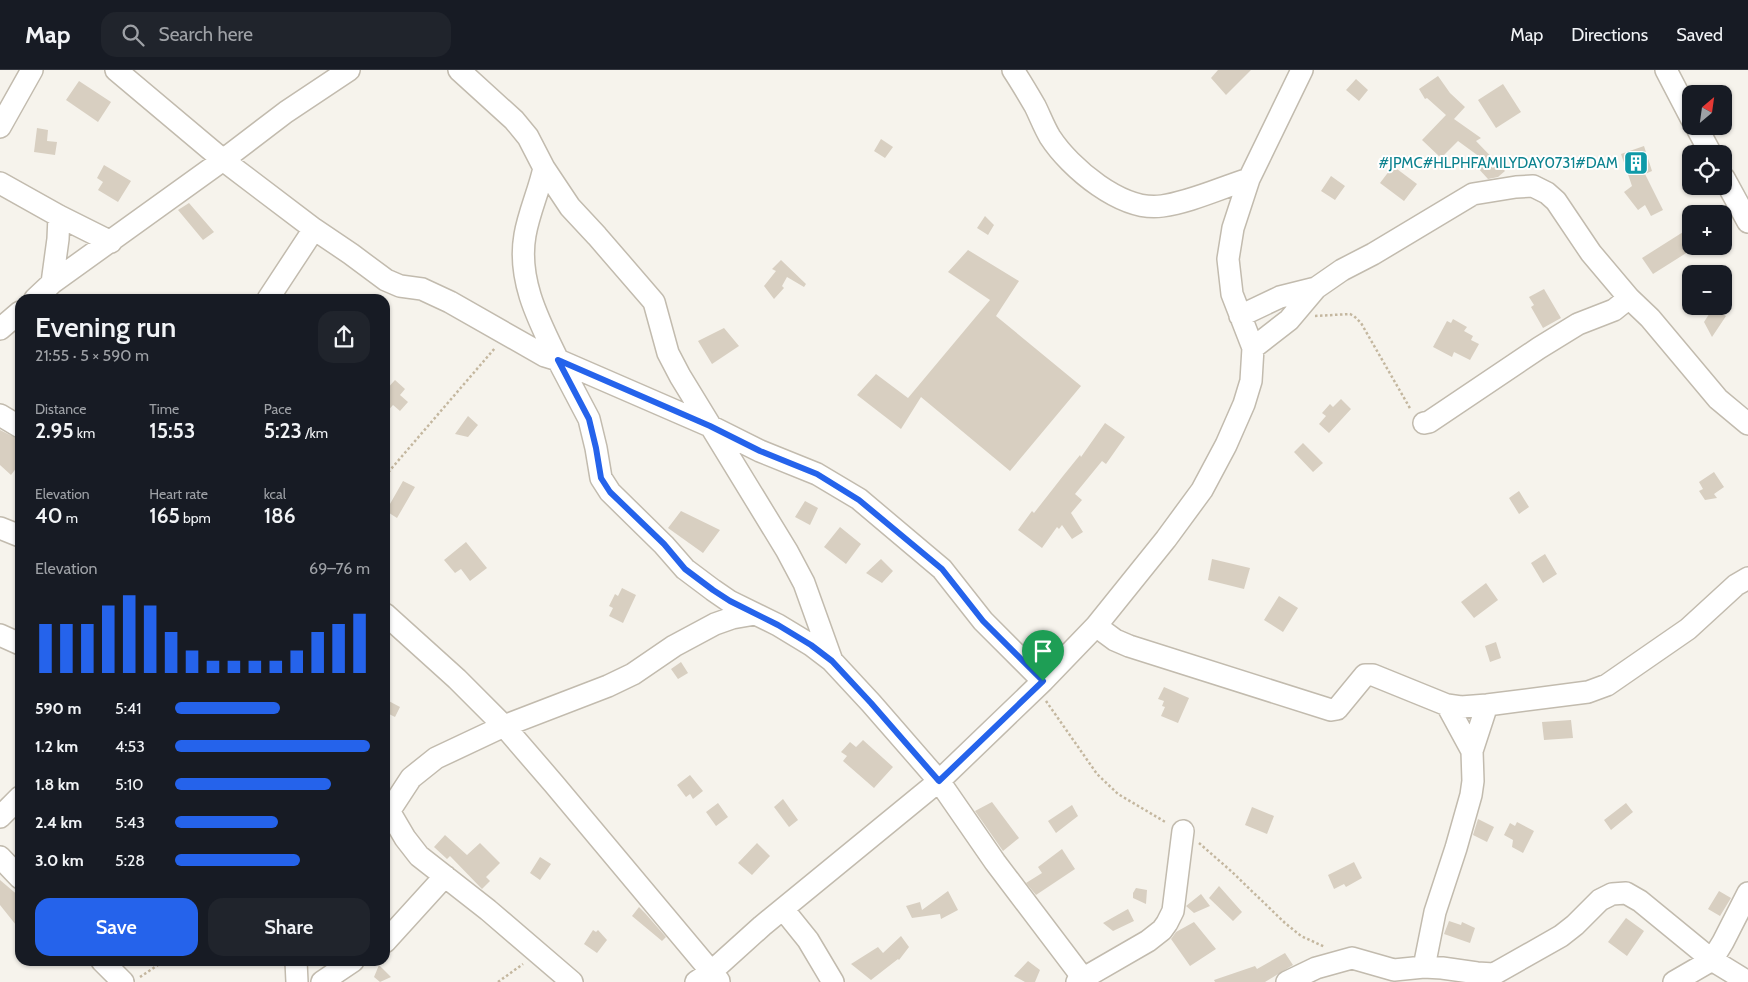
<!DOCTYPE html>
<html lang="en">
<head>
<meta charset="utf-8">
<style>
	:root { --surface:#171b24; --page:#20242c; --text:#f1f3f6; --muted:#9ea1a6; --line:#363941; --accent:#2563eb }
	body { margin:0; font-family:Cabin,sans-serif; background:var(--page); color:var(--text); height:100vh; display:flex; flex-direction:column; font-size:19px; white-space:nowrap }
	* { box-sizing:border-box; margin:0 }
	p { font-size:16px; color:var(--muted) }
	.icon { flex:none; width:28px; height:28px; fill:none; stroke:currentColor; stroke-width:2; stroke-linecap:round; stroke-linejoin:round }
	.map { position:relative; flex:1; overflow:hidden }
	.drawer { position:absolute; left:15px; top:224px; width:375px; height:672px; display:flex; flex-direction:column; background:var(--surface); border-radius:15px; box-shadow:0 1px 4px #0004 }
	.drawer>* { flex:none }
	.needle { width:32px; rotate:29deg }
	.controls { position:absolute; left:1682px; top:15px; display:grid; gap:10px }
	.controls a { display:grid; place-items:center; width:50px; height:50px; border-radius:10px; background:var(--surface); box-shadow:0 1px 4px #0004; font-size:25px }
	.pin { position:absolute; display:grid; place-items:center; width:42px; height:42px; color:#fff; margin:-51px -21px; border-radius:50% 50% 50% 0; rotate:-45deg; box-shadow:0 0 5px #0007 }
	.pin .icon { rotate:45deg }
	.round { display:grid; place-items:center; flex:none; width:52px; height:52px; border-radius:15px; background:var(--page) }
	.headline { display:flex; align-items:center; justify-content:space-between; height:85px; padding:0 20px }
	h1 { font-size:28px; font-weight:600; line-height:38px }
	.metrics { display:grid; grid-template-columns:repeat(3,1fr); gap:8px; height:85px; padding:5px 20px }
	.metrics div { display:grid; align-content:center }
	.metrics b { font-size:21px; font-weight:600 }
	.metrics small { font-size:14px; font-weight:400 }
	.metrics p { font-size:14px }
	.chart { height:140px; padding:10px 20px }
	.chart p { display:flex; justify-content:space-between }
	.chart svg { width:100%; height:90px; margin-top:5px; stroke:var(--accent); stroke-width:6 }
	.button { display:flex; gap:10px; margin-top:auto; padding:10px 20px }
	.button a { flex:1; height:58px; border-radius:15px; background:var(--accent); color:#fff; font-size:20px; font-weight:600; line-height:58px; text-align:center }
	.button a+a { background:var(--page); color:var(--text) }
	ul { padding:0 20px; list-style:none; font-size:16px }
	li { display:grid; grid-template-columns:80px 60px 1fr; align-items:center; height:38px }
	li i { height:12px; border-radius:6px; background:var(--accent) }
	header { display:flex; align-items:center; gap:30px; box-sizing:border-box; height:70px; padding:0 25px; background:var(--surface); border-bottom:1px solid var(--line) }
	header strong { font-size:24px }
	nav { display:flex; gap:28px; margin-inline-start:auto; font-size:18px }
	.search { width:350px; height:45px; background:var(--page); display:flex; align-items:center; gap:12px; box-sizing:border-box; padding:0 18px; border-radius:15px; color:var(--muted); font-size:19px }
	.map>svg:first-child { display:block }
	.building { fill:#d8cfc1 }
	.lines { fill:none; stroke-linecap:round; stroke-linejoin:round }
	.minor-casing { stroke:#c2bbae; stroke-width:24 }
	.path { stroke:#c4b79f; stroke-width:2.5; stroke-dasharray:2.5 2.5; stroke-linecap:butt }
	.minor { stroke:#fff; stroke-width:21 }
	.route-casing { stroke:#fff; stroke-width:10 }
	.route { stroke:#2563eb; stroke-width:6 }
	.labels { text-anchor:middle; stroke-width:4; stroke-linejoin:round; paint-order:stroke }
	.culture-label { font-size:15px; fill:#0d838f; stroke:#fff; text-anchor:end }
</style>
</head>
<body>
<header>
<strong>Map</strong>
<div class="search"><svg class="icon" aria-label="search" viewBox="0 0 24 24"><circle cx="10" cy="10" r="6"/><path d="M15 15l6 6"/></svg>Search here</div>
<nav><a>Map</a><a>Directions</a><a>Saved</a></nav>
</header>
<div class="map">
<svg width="1748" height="912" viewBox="0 0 1748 912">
	<rect width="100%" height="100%" fill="#f6f3ec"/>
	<path class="building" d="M1218,0H1251L1226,25L1211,8Z
		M1438,6L1450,23L1465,37L1454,49L1481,68L1476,71L1505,101L1498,107L1488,109L1477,97L1484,90L1458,71L1441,88L1422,70L1446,45L1427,28L1425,29L1419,19Z
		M1356,9L1368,20L1359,31L1346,20Z
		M79,11L111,32L98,52L66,30Z
		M1503,14L1521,42L1496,58L1478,30Z
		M37,58L48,60L47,71L57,72L55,85L34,82Z
		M881,69L893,77L885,88L874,81Z
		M1644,76L1652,101L1645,104L1663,140L1651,146L1645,135L1638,140L1624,122L1632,116L1621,84Z
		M104,95L131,111L118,132L98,120L103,112L97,108Z
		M1393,96L1417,114L1404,131L1380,113Z
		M1331,106L1345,116L1335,130L1321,121Z
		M189,133L214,162L203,170L178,140Z
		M985,146L994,155L988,165L977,158Z
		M1691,157V180L1653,204L1642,188Z
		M968,180L1019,211L996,246L1081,316L1010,401L921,327L901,359L857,325L876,304L908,328L990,230L948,202Z
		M781,190L806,214L804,217L787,207L782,216L784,218L774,229L764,216L776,201L772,199Z
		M1544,219L1561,248L1543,258L1531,237L1534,235L1529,227Z
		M1713,238L1726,246L1712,267L1704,252Z
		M1453,249L1467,257L1464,261L1473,266L1471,270L1479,274L1470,290L1454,282L1452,287L1433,277L1447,251L1451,253Z
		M724,258L739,276L712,294L698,271Z
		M395,310L405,319L400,325L408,332L400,341L393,335L385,344V321Z
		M1341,329L1351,339L1329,363L1319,354L1326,346L1322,343L1330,334L1333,337Z
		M468,346L478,355L468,367L455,364Z
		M1105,353L1125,367L1106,394L1102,391L1075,424L1082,430L1071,443L1083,462L1072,469L1062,455L1059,459L1057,457L1042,478L1018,460L1032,441L1034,443L1063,406L1080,385L1081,387Z
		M0,360L20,370V393L11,405L0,395Z
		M1303,373L1323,393L1313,402L1294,382Z
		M1714,402L1724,417L1714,424L1717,428L1705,430L1699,421L1703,419L1699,412Z
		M403,411L415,417L397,448L386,441Z
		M1519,421L1529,437L1519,444L1509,428Z
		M805,431L818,438L810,455L795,447Z
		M681,441L720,460L703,483L668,458Z
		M840,457L861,474L846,494L824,477Z
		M466,472L487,498L470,511L461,499L455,503L444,490Z
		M1545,484L1557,504L1543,513L1531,493Z
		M881,489L893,501L882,513L866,503Z
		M1212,489L1250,498L1244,519L1208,510Z
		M1486,513L1498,530L1474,548L1461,532Z
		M622,518L636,525L623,553L609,546L613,538L609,536L615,524L618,526Z
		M1279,526L1298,538L1283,562L1264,550Z
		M1496,572L1501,588L1490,592L1485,576Z
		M681,592L688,603L678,609L671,599Z
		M1164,617L1189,628L1178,653L1161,646L1165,637L1162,636L1164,631L1158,629Z
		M385,629L400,637L395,647L385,642Z
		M1571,650L1573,668L1544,670L1542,652Z
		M863,670L893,697L874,718L843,691L847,686L841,682L850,672L856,677Z
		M690,705L703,721L693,729L690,724L686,727L677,715Z
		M783,729L798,750L789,757L774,737Z
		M992,732L1019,768L1003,781L975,741Z
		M718,733L728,747L716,756L706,742Z
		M1626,733L1633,742L1611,760L1604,750Z
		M1072,735L1078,746L1056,763L1048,751Z
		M1252,737L1274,746L1267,764L1245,755Z
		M1478,749L1494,757L1487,772L1473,765Z
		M1517,752L1534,761L1523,783L1512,777L1513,770L1504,765L1510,753L1515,756Z
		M445,765L467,785L480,773L500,793L486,807L490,811L482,819L450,786L447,789L434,777Z
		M757,773L770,786L752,805L738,793Z
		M1062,779L1075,799L1036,825L1026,813L1042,803L1038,797Z
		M540,787L551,794L540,810L530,803Z
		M1354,792L1362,808L1346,817L1344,814L1334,819L1328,805Z
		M0,810L20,827V860L0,835Z
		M1219,816L1242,842L1233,851L1209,828Z
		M1136,818L1147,820L1146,834L1133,828V823Z
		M948,821L958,840L941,849L940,844L912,848L906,836L920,832L922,840Z
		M1719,821L1731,828L1720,846L1708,839Z
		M1201,824L1210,836L1194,843L1186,836Z
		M639,837L645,843L666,867L662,871L632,846Z
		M1128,839L1134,851L1113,861L1103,853Z
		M1626,848L1644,861L1627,886L1608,872Z
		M1449,851L1461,855L1462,852L1475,858L1470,873L1444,864Z
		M1194,852L1216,879L1190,896L1171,869L1176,862Z
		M593,860L596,862L598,860L607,870L597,883L584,874Z
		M901,866L909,877L899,890L898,889L871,910L851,894L878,877L883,883Z
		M1285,883L1293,895L1265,912H1215L1214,910L1255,896L1257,899Z
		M1028,891L1040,900L1035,912H1025L1014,906Z
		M379,895L391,907L380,912L374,907Z"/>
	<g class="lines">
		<defs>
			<path id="minor" d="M116,0L223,90L314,159L351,184L386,210L400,216L422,219L450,232L545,286L558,290L589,349L596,378L601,408L610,422L664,475L685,499L713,520L729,531L778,555L811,575L832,591L871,633L939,711L995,792L1086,912
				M459,0L514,50L528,67L544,98L570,137L597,166L654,232L668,283L680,306L787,481L804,513L832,591
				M1013,0C1021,12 1028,24 1035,36C1040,46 1044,57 1050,67C1070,98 1122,142 1162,136C1191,132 1220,118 1249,109
				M1666,0L1691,48
				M1696,56L1711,84
				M0,57L32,0
				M544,98C539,121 529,142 525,165C517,210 539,251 558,290L710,356L760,381L817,404L859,429L942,499L983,551L1043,611
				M1724,108L1748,152
				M0,113L59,146L111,172
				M52,213L58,169L59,146
				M35,229L52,213L223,90L286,42L349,0
				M268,229L314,159
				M1240,246L1280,227L1316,218L1342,200L1373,184L1473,124L1516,117L1533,116L1547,123L1556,131L1591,183L1629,228L1650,248L1718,329L1748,354
				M0,259L20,242
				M1253,278L1289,250L1316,218
				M0,345L20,357
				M1424,353L1429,352L1539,278L1578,254L1614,240L1629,228
				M0,458L20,466
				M385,544L457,609L504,656L554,714L719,911
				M1096,556L1115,570L1129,576L1331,640L1337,639L1365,605H1373L1447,635L1461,637L1487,635L1588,622L1607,615L1688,559L1736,515L1748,508
				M0,565L20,574
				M1447,635L1472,681
				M385,734L405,768L419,786L488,840L572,912
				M385,744L394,734L411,708L436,688L504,656L608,616L633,604L674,576L715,554L732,548L755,544
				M0,747L20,727
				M0,787L20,808
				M783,839L808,870L833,912
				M385,872L445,806
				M102,891L123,912
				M296,891L297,912
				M1424,897L1435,842L1456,778L1471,725L1473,711L1472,681L1487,635
				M322,912L353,891
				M696,912L711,902L762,856L939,711L1043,611L1096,556L1166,469L1202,420L1226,375L1244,334L1251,311L1253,278L1232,224L1228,189L1233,158L1249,109L1302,0
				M1077,912L1148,871L1162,860L1167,853L1173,841L1183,761
				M1287,912L1316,898L1352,888L1394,900L1424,897L1442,898L1477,903L1494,904L1561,866L1575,855L1600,830L1612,824L1626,823L1640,831L1712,890L1748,912
				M1674,912L1712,890L1723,872L1748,823"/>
		</defs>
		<use href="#minor" class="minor-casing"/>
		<path class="path" d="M1315,246L1350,244L1354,246L1361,253L1411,340
			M385,406L495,278
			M1046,631L1097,704L1118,724L1167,753
			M1199,773L1231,801L1285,853L1301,866L1325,877
			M140,907L164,891
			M498,912L523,894"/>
		<use href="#minor" class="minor"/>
	</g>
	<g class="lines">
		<defs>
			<path id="route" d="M558,290L710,356L760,381L817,404L859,430L942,499L983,551L1043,611L939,711L871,633L832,591L811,575L778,555L730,531L713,520L685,499L664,474L610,422L601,408L596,378L589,349Z"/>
		</defs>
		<use href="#route" class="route-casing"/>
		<use href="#route" class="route"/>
	</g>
	<defs>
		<symbol id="building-square" viewBox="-11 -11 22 22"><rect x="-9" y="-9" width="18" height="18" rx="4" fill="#0f9aa8" stroke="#fff"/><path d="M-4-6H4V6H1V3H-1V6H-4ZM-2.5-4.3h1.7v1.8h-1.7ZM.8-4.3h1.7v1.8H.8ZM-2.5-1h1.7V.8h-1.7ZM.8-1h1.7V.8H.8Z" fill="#fff"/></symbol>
	</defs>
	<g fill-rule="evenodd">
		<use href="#building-square" x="1622" y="79" width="28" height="28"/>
	</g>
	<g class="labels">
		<g class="culture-label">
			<text x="1618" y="98">#JPMC#HLPHFAMILYDAY0731#DAM</text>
		</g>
	</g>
</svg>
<div class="controls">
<a><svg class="needle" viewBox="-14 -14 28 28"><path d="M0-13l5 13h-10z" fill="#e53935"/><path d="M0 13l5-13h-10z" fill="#9ea1a6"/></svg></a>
<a><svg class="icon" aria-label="locate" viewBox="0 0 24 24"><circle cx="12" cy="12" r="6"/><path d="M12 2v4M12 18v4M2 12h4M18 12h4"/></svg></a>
<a>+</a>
<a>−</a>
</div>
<div class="pin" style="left:1043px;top:611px;background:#1e9e55"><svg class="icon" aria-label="arrive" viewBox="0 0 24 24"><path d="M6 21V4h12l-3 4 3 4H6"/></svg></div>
<section class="drawer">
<div class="headline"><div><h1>Evening run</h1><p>21:55 · 5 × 590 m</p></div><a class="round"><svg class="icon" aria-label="share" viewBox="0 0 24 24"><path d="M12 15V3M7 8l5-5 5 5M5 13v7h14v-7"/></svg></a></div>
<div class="metrics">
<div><p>Distance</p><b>2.95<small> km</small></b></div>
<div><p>Time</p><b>15:53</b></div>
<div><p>Pace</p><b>5:23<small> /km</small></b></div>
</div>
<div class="metrics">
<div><p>Elevation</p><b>40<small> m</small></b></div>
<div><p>Heart rate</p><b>165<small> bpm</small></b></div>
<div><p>kcal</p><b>186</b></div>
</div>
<div class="chart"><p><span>Elevation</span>69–76 m</p>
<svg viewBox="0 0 160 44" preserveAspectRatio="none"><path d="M5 44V20M15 44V20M25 44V20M35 44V11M45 44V6M55 44V11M65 44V24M75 44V33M85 44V38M95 44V38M105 44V38M115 44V38M125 44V33M135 44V24M145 44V20M155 44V15"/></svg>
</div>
<ul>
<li><b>590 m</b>5:41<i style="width:54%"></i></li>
<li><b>1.2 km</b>4:53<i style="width:100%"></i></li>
<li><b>1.8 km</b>5:10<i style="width:80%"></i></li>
<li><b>2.4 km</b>5:43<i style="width:53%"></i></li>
<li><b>3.0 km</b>5:28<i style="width:64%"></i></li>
</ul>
<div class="button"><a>Save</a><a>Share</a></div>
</section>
</div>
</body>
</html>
